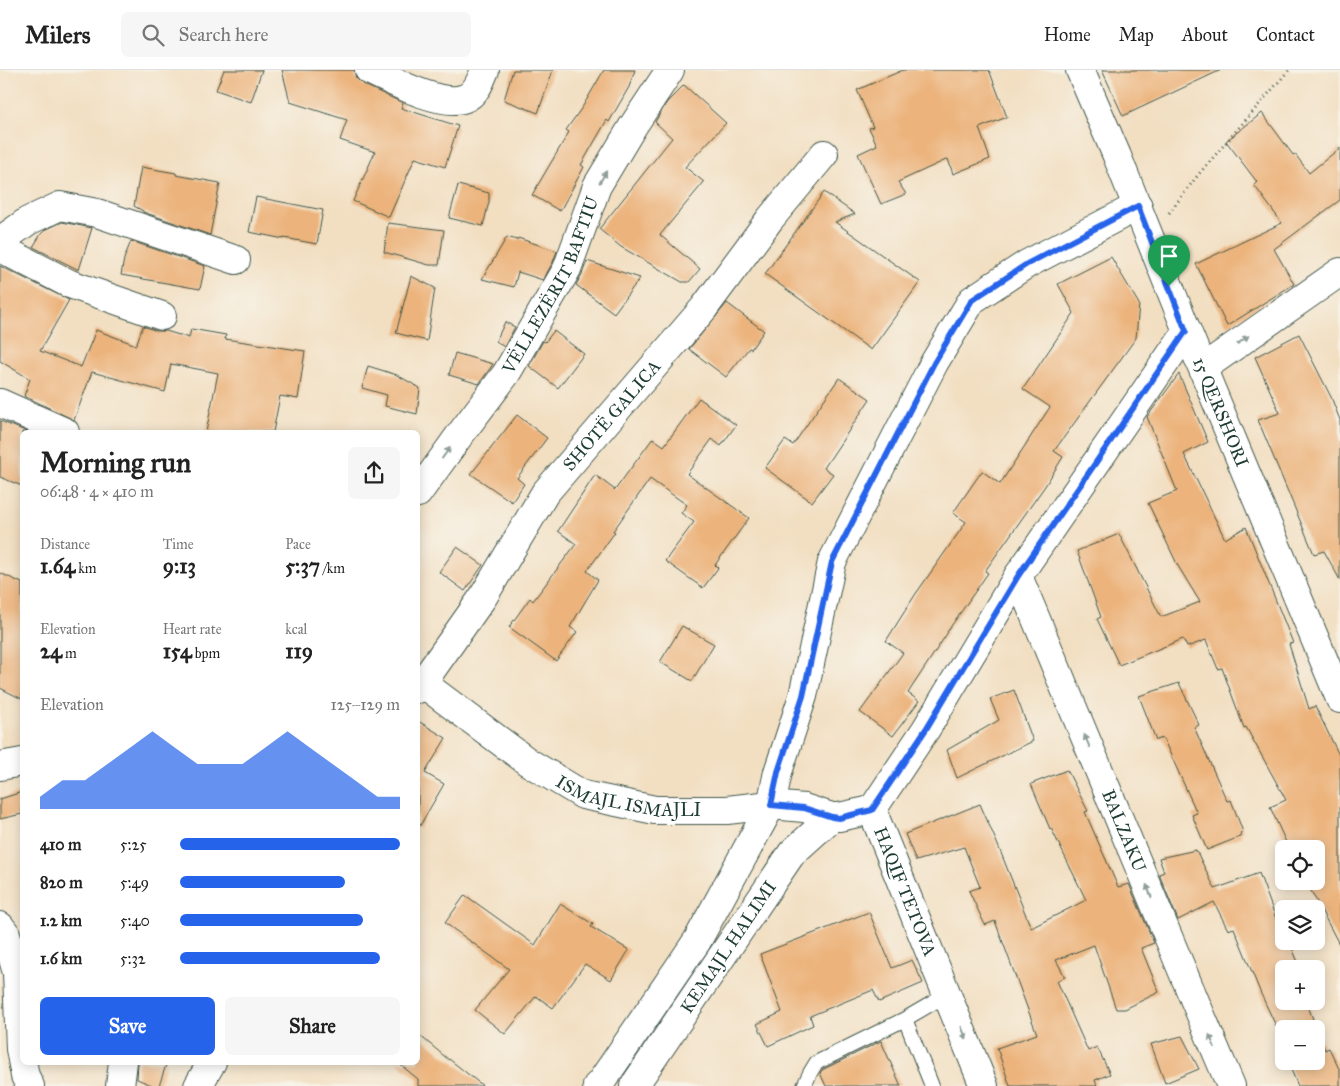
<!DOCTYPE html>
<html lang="en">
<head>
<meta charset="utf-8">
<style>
	:root { --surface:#fff; --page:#f6f6f6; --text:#222; --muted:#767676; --line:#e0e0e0; --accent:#2563eb }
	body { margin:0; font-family:"IM FELL Great Primer",serif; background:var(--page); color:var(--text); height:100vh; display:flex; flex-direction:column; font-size:19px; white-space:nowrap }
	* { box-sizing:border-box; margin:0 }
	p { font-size:16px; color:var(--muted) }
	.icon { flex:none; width:28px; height:28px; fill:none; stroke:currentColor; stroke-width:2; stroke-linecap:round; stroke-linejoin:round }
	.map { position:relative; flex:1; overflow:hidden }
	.sheet { position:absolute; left:20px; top:360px; width:400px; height:635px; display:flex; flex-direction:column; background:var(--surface); border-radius:8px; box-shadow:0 2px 12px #0003 }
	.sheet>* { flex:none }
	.tools { position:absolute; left:1275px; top:770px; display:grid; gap:10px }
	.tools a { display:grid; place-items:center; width:50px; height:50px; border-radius:8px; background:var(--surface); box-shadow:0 2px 12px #0003; font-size:25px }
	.pin { position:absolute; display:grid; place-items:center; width:42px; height:42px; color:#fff; margin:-51px -21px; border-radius:50% 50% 50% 0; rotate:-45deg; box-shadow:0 0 5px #0007 }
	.pin .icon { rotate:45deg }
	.round { display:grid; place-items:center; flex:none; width:52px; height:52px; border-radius:8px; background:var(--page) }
	.headline { display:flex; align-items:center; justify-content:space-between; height:85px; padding:0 20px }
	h1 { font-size:28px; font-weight:800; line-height:38px }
	.stats { display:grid; grid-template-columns:repeat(3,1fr); gap:8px; height:85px; padding:5px 20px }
	.stats div { display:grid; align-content:center }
	.stats b { font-size:21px; font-weight:800 }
	.stats small { font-size:14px; font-weight:400 }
	.stats p { font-size:14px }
	.chart { height:140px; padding:10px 20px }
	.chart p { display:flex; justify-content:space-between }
	.chart svg { width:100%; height:90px; margin-top:5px; fill:var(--accent); opacity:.7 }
	.button { display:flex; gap:10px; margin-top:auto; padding:10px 20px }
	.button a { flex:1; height:58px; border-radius:8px; background:var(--accent); color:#fff; font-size:20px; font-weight:800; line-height:58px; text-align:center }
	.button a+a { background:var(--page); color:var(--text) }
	ul { padding:0 20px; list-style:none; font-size:16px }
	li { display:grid; grid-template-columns:80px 60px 1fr; align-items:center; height:38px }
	li i { height:12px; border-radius:6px; background:var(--accent) }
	header { display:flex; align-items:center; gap:30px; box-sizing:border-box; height:70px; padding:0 25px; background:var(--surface); border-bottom:1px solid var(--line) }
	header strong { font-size:24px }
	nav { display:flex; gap:28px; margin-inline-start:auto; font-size:18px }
	.search { width:350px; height:45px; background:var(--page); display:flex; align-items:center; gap:12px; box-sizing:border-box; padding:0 18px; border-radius:8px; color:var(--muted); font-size:19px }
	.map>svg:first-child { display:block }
	.building { fill:#ecb37c }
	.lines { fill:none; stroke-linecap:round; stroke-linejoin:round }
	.service-casing { stroke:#3f5549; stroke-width:16 }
	.minor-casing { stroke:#3f5549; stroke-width:30 }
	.tertiary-casing { stroke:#3f5549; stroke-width:30 }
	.path { stroke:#3f5549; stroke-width:3; stroke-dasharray:1 4; stroke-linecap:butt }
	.service { stroke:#fff; stroke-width:14 }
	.minor { stroke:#fff; stroke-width:28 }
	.tertiary { stroke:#fff; stroke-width:28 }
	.oneway { fill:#8f9e9a }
	.route-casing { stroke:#fff; stroke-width:10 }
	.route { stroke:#2563eb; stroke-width:6 }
	.labels { text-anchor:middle; stroke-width:4; stroke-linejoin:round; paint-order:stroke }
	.street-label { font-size:18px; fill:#1f3d34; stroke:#f7f3e8 }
</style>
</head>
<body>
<header>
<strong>Milers</strong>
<div class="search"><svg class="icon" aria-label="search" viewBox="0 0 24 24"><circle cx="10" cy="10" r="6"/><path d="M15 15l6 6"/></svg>Search here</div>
<nav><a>Home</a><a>Map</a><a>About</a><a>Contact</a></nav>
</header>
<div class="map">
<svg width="1340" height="1016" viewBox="0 0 1340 1016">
	<rect width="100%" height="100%" fill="#f7f3e8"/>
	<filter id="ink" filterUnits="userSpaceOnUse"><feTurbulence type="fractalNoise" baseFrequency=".02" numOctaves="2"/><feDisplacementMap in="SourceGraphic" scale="10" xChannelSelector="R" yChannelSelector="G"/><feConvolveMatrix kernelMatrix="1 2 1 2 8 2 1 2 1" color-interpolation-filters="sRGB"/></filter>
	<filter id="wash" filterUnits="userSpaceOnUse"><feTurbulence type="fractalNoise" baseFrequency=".0096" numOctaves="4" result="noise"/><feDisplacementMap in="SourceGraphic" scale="20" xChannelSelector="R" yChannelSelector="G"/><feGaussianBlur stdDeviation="1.12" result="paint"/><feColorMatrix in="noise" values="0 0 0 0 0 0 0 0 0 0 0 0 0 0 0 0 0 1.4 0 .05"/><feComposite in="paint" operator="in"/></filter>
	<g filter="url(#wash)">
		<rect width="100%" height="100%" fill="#f2dfc2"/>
		<g id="blocks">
			<path class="building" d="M224,0H262L251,32L216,20Z
				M282,0H354L356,8L362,14L403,33L401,38L458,56L445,97L415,88L389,147L353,131L375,82L340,70L347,50L290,32Z
				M513,0H553L538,43L504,30Z
				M604,0H635L629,17L609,52L607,50L581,95L584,97L560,141L532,125L569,62L566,60L583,36Z
				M903,0H989L1007,47L979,58L990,89L953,104L948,89L898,112L906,124L881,134L858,84L877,75L869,58L873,57L857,20Z
				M1102,0H1221L1123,46Z
				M684,15L726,53L685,97L704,112L660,165L700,199L689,212H682L621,177L599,159L672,68L655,52L667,32Z
				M1262,43L1293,85L1295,84L1309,103L1340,78V130L1274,179L1294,214L1227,256L1196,194L1282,153L1254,115L1257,112L1226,71Z
				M141,97L176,103V105L220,113L210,165L143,142V141L134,136Z
				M458,115L489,123V132L483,156L449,148Z
				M824,122L855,144L835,152L920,212L871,280L765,204Z
				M256,127L323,140L317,174L284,168V169L249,162Z
				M62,152L92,158L79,200L33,177L41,164L45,160Z
				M388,153L444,160L439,195H429L384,182Z
				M507,167L517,170L518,168L557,181L553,192L543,210L518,202L514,217L482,209Z
				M131,171L205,196L200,219L121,205L124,189Z
				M1111,187L1139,234L1136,268L1054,381L1063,387L1045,416L985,501L988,503L947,562H948L908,623L919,631L893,666L860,642L903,583L886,571L915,525L966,452L953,443L982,401L1000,414L1050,337L1023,319L1074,243L1058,214Z
				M587,191L640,208L614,243L576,215L582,204Z
				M0,196L69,230L40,281L81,297L96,260L136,275L143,256L157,261H166L189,268L191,259L226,265L225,269L305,281L298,329L280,326L273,362H206L218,303L171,294L165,322L92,302L74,350L24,326L30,309L0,291Z
				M411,206L435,218L427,271L396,263Z
				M727,233L764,261L751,279L749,278L726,307L689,279Z
				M505,252L515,257L504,277L496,271Z
				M554,261L584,284L558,318L529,296L543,271L545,272Z
				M1299,264L1331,327L1340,350V510L1324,481L1314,484L1258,350L1280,343L1255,287Z
				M455,283L493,294L491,297L479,314L449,305Z
				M368,296L397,305L420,318L417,344L385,336L387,325L362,318Z
				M1179,304L1208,372L1184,384L1225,469L1246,457L1293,573L1289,574L1309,639L1315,636L1340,687V876L1306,811H1316V779H1289L1270,737L1286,730L1246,657L1244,658L1222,598L1218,599L1206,570L1187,577L1183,569L1119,595L1097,549L1101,547L1077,481L1119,464L1161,547L1200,532L1178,496L1148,433L1177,421L1147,347Z
				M839,308L870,329L824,398L833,404L812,432L765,398L785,370L793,375Z
				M699,328L736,355L721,376L712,369L687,404L749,448L715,495L718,498L703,518L665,491L694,452L681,443L687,435L650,409L613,461L615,462L587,501L598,510L570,557L577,562L556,591L509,557L530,528L533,531L576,474L558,461L595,405L615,420L653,368L664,376Z
				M517,345L547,368L517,408L524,414L512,432L471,404Z
				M0,351L28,362H22V416L0,407Z
				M457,477L483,495L465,521L439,502Z
				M0,503L22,513V629L0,618Z
				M682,556L714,574L692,611L660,592Z
				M1179,613L1199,655L1194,657L1227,731L1231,730L1243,762L1240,763L1242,766L1207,780L1192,745L1197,743L1163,668L1156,670L1139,626Z
				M1014,620L1033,671L957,708L947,680L999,650L990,629Z
				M418,651L446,668L425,703L444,714L418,759Z
				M1067,700L1088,741L1085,742L1118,817L1129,814L1154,873L1141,878L1159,922L1125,939H1116L1094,875L1056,890L1065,907L1057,911L1088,981L1097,977L1110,1004L1095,1010L1097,1016H1010L997,978L1037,964L995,851L985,855L969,821L980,817L964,777L916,791L905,764L980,734L997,773L1031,858L1086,830L1051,758L1050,759L1031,714Z
				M22,722V744L0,749V729Z
				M1196,780L1215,819L1259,803L1282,865H1284V871H1289L1301,899H1284V931H1306L1325,980L1329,978L1340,1001V1016H1298L1289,995L1293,993L1292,991H1316V959H1284V973L1261,924L1234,858L1228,860L1214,832L1178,850L1159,804L1164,802L1159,788Z
				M465,825L535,875L560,834L593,854L591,857L629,880L611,910L585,894L553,938L536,926L505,964L475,940L509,899L445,853Z
				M869,842L892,898L912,890L923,913L879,932L873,920L810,946L813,955L768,976L757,954L782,942L760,884Z
				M418,964L449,990V989L483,1016H418V1009L397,992H418Z
				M1182,966L1199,999L1165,1013L1151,974Z
				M881,971L901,1016H826L820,1003L822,1000Z
				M138,992H167L159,1016H154L137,1009Z"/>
		</g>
	</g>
	<g filter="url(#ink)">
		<use href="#blocks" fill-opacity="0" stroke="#3f5549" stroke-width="1"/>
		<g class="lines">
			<defs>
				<path id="service" d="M905,949L932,1016
					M804,1016L810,1003L816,993L905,949L948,924"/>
				<g id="minor">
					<path d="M369,0C390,10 443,38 465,28C476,24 481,10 485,0"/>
					<path d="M0,171L28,151L60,136L97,143L236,190"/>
					<path d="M0,178L70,214L162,246"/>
					<path d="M1203,298L1340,202"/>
					<path d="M0,333L65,362"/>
					<path id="s1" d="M418,423L459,366L506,304L567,199L597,116L633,56L670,0"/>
					<path id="s2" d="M1018,506L1197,936L1231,1016"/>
					<path id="s3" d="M418,611L421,612L528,692L583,725L655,740H727L771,735L804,738L832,747H839L872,740"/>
					<path id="s4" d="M418,619L483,527L545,423L704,238L770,149L824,84"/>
					<path d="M0,696L22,692"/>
					<path d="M872,740L926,659L1018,506L1187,261"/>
					<path id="s5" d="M872,740L984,1016"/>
					<path d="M0,856L6,864L17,903L20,979L25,1006L30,1016"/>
					<path d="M120,1016L123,992"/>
					<path d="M198,1016L212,992"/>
					<path d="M597,1016L601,1012L697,871L771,735L778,702L803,626L832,492L934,293L972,230L1027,194L1138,136"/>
					<path id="s6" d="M634,1016L792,783L832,747"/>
				</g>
				<g id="tertiary">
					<path id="s7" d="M1080,0L1117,86L1187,261L1340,629"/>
				</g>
			</defs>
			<use href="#service" class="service-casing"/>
			<use href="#minor" class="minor-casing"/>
			<use href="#tertiary" class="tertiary-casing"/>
			<path class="path" d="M1169,143L1198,105L1289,0"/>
			<use href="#service" class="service"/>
			<use href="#minor" class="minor"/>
			<use href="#tertiary" class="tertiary"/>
		</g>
		<defs><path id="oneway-solid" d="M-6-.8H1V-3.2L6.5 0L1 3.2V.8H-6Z" transform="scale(1.25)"/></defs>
		<g class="oneway">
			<use href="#oneway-solid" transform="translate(603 107) rotate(-60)"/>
			<use href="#oneway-solid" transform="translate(1243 270) rotate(-35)"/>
			<use href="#oneway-solid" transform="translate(446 383) rotate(-54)"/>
			<use href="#oneway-solid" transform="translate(1087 671) rotate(-113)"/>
			<use href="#oneway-solid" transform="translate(1149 821) rotate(-112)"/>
			<use href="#oneway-solid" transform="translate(964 963) rotate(68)"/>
			<use href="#oneway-solid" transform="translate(1212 971) rotate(-113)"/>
		</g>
	</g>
	<g class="lines" filter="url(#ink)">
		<defs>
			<path id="route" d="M1138,136L1186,261L1018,506L926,659L872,740L839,748L832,747L804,738L771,735L778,702L803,626L832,492L934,293L972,230L1027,194Z"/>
		</defs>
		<use href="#route" class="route-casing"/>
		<use href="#route" class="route"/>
	</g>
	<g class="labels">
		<g class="street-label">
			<text dy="6" stroke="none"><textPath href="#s1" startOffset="248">VËLLEZËRIT BAFTIU</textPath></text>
			<text dy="6" stroke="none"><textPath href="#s7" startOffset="370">15 QERSHORI</textPath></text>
			<text dy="6" stroke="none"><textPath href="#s4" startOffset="336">SHOTË GALICA</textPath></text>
			<text dy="6" stroke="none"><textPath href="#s3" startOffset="246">ISMAJL ISMAJLI</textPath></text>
			<text dy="6" stroke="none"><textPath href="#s2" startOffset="276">BALZAKU</textPath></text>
			<text dy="6" stroke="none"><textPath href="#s5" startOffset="88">HAQIF TETOVA</textPath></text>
			<text dy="6" stroke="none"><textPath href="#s6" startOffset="168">KEMAJL HALIMI</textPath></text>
		</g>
	</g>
</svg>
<div class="tools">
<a><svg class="icon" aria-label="locate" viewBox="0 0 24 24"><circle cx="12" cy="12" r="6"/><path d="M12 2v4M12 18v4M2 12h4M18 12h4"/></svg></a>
<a><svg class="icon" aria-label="layers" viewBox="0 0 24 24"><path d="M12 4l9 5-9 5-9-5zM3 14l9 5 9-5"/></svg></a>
<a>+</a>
<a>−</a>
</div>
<div class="pin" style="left:1169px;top:216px;background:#1e9e55"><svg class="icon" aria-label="arrive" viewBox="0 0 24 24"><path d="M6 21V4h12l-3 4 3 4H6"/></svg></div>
<section class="sheet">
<div class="headline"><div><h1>Morning run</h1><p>06:48 · 4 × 410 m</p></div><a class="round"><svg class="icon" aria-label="share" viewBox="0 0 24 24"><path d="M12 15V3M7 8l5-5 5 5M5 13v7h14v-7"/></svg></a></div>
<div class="stats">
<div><p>Distance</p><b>1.64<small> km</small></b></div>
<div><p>Time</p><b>9:13</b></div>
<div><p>Pace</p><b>5:37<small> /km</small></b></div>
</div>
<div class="stats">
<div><p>Elevation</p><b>24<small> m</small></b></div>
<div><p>Heart rate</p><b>154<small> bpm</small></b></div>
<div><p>kcal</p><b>119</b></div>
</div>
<div class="chart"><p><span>Elevation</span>125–129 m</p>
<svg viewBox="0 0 160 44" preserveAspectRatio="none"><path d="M0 44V38L10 30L20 30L30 22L40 14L50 6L60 14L70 22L80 22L90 22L100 14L110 6L120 14L130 22L140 30L150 38L160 38V44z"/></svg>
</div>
<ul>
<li><b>410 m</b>5:25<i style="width:100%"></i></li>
<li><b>820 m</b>5:49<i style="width:75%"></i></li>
<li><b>1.2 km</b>5:40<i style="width:83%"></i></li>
<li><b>1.6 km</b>5:32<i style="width:91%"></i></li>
</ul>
<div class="button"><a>Save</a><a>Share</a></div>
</section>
</div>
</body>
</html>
